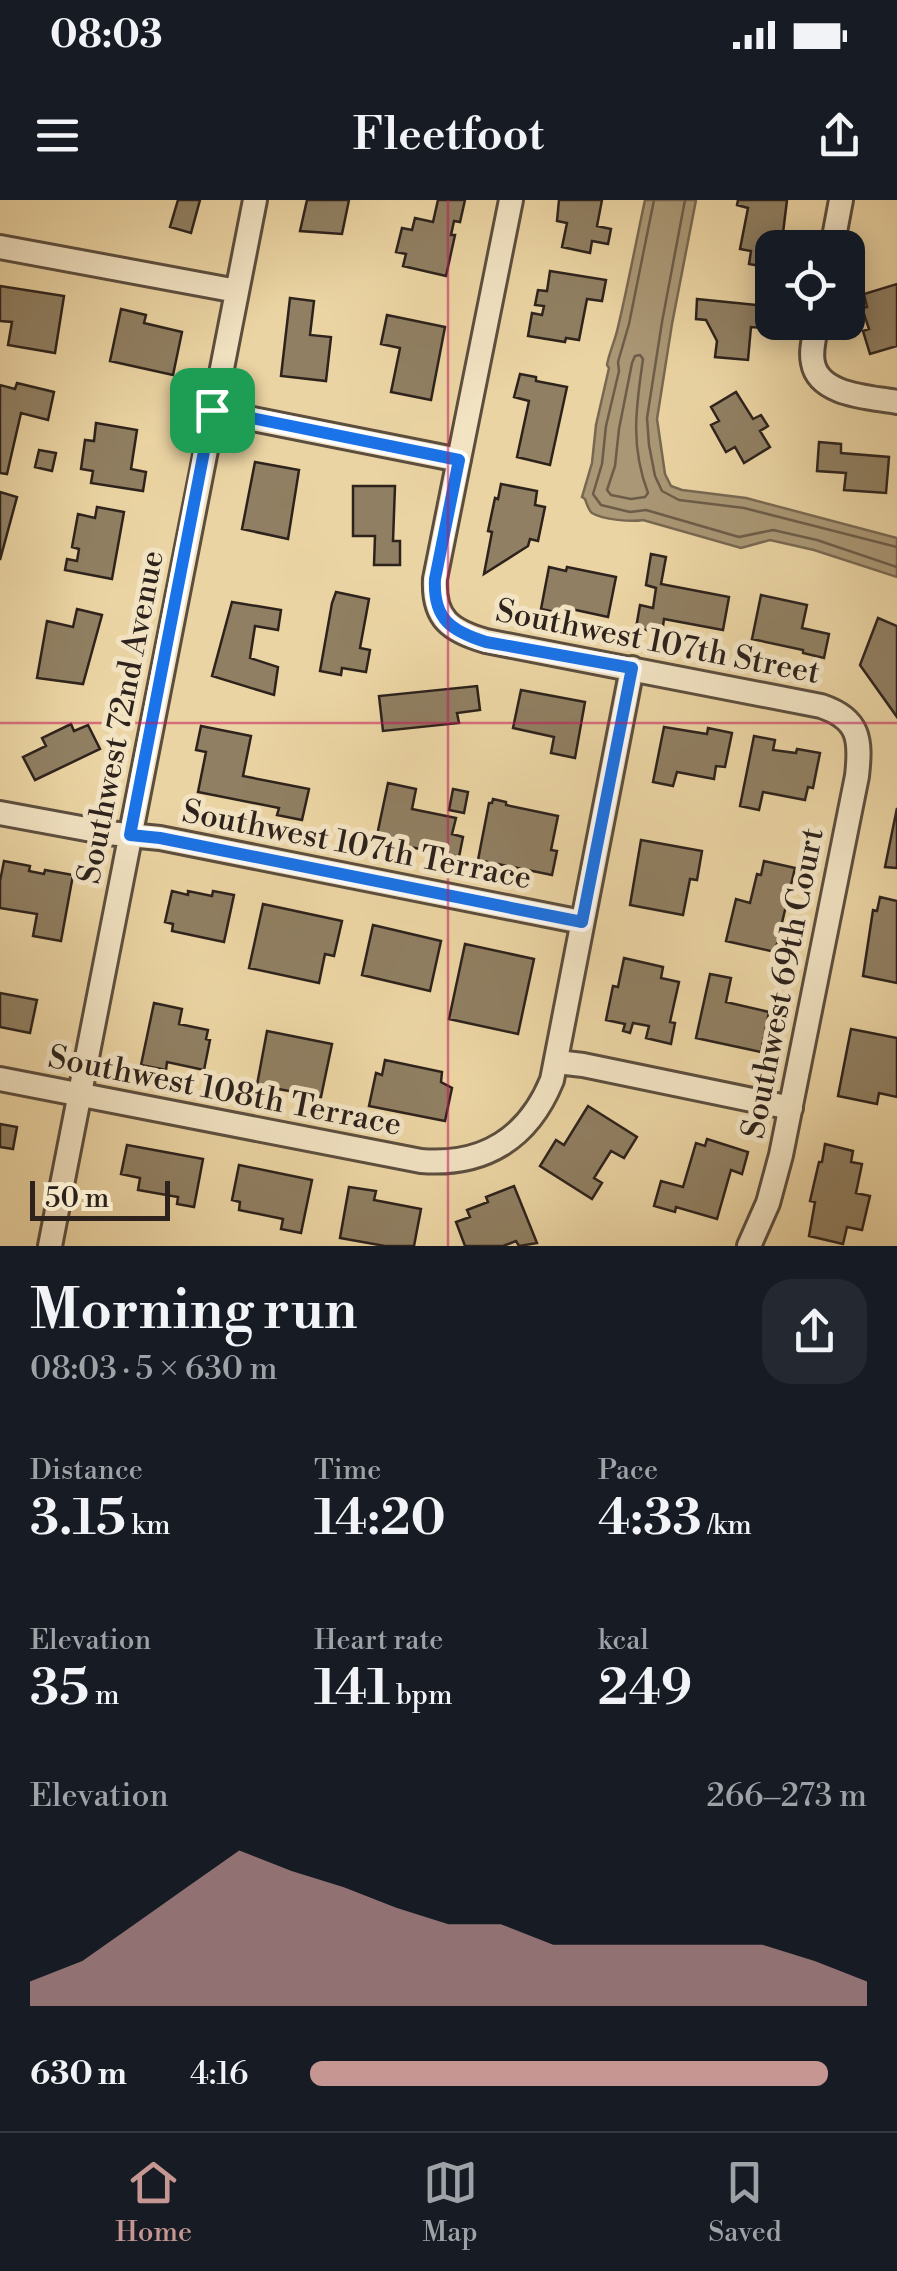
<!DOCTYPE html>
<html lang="en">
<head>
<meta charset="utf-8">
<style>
	:root { --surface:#171b24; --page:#242831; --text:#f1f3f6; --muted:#9ea1a6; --line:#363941; --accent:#c59692 }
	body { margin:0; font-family:"Libre Bodoni",serif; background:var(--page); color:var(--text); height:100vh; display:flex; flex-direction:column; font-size:38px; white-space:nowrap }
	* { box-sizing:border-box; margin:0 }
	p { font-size:32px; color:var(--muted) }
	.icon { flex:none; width:55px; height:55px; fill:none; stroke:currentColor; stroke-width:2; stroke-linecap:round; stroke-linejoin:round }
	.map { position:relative; height:1046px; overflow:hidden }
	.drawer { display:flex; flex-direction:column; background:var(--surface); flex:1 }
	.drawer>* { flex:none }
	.buttons { position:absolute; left:755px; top:30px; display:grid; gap:20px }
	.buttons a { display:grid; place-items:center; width:110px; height:110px; border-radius:20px; background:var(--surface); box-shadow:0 5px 25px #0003; font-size:50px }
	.scale { position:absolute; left:30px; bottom:25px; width:140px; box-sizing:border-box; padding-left:10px; border:5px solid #2d221c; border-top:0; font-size:28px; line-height:35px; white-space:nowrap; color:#2d221c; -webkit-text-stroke:8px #f2e3c3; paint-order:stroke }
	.pin { position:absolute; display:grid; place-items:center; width:85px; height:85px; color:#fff; margin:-42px; border-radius:20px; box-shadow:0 5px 15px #0006 }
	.round { display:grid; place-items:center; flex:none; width:105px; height:105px; border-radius:30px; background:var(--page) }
	.overview { display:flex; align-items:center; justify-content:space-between; height:170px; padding:0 30px }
	h1 { font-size:55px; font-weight:600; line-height:75px }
	.metrics { display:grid; grid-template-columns:repeat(3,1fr); gap:15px; height:170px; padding:10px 30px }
	.metrics div { display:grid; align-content:center }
	.metrics b { font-size:50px; font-weight:600 }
	.metrics small { font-size:28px; font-weight:400 }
	.metrics p { font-size:28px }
	.chart { height:280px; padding:20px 30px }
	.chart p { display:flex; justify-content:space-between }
	.chart svg { width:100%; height:180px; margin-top:10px; fill:var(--accent); opacity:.7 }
	ul { padding:0 30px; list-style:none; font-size:32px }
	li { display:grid; grid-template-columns:160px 120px 1fr; align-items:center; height:75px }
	li i { height:25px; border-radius:12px; background:var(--accent) }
	.status { display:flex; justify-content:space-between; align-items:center; height:70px; padding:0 50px; background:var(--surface); direction:ltr }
	.status svg { height:28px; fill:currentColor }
	header { display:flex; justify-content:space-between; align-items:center; height:130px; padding:0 30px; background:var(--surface); font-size:45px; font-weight:600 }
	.tab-bar { display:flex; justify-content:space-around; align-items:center; height:140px; border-top:2px solid var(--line); background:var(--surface); font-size:28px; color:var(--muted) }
	.tab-bar a { display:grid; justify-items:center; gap:5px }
	.tab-bar .active { color:var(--accent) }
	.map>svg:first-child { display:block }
	.water { fill:#aa9775; stroke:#786851; stroke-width:2.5 }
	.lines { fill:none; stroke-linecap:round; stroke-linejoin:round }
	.shore { stroke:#6c5c48; stroke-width:2.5 }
	.building { fill:#907f62; stroke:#2d221c; stroke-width:2.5 }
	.minor-casing { stroke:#5c4e3e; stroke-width:28 }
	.minor { stroke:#f2e3c3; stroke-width:22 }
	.route-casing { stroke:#fff; stroke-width:20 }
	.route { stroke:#1a73e8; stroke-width:12 }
	.grid { fill:none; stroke:#c2185b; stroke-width:2.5; stroke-opacity:0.55 }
	.labels { text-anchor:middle; stroke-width:10; stroke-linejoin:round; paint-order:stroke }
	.street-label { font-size:32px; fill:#2d221c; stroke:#f2e3c3 }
</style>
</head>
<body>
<div class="status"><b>08:03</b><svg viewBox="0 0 49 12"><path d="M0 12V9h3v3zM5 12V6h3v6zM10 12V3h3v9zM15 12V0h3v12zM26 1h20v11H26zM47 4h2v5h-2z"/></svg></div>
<header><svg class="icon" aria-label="menu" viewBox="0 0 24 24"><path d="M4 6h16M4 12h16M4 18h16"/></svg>Fleetfoot<svg class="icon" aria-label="share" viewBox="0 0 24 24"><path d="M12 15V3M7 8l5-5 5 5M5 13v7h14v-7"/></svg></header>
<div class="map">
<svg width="897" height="1046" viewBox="0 0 897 1046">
	<rect width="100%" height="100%" fill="#ebd4a3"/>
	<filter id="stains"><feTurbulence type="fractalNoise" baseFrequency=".002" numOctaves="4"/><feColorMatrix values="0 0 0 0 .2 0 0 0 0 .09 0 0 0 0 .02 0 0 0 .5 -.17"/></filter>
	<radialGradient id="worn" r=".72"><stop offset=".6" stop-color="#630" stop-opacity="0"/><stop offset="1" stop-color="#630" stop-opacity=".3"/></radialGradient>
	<path class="water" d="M645,0H696L672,124L657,219L665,274L671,286L682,290L746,298L897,338V377L814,350L770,340L741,348L643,320C632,322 603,320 592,313C589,311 586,302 585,299L582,297L592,263L596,225L609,168L607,165C609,153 615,141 618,127C628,85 636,42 645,0Z"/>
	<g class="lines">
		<path class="shore" d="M654,0L629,124L618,162L619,171L606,226L602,264L593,294L601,305L630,312L646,310L739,337L773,330L817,340L897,367
			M685,0L662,122L647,218L649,245L655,276L662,291L679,300L744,308L897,347
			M640,155L643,159C636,208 630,245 648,293L645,297L631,299L611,295L607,290L615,266L619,229L632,163L635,156Z"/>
	</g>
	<path class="building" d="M178,0H200L191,33L170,27Z
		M307,0H349L342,34L300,31Z
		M438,0H465L460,22L454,21L451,35H455L446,76L403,66L406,54L396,52L402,28L412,30L415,18L433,22Z
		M559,0H602L597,26L611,29L608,44L592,41L590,53L562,47L567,23L557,21Z
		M738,0H787L783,33L789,35L787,48H772V57L767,55L765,67L749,64L751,51L740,49L748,8L737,5Z
		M550,71L606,80L602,101L587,99L579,140L566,138L565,142L528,136L532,113L542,115L544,106L535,105L538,90L547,91Z
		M897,84V146L870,154L863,131L869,129L862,108L867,107L864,94Z
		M0,86L64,96L55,153L8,145L12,122L0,121Z
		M290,98L314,101L310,135L331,137L326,181L281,176Z
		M697,99L766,106L763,128L751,127L748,160L715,157L717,141L706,120L696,119Z
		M121,109L146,115L144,123L182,132L173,175L110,161Z
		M387,115L445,127L431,200L391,192L400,148L381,144Z
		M520,174L536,177V181L567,187L550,265L517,257L529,201L514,197Z
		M17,183L54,192L48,220L21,213L7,274L0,273V185L15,189Z
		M736,192L753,219L761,215L768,226L760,231L770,247L744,263L735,247L726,252L711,225L719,221L711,207Z
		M96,223L137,230L131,269L146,272L143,291L91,283L93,271L81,269L85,240L94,241Z
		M819,242L841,244V253L889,257L886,293L844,290L846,273L817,271Z
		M39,250L56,253L52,271L35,267Z
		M255,262L299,270L288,339L242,329Z
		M501,284L537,291L535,305L545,307L538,341L530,339L528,346L484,374L492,332L488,331L495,298L498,299Z
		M353,286H395L393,341H400V365H374L375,336H353Z
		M0,292L17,297L0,360Z
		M97,307L124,312L112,379L65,370L67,359L77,361L79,349L72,347L78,314L95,318Z
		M651,354L666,357L661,384L729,397L723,430L664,419L662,433L636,428L640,405L653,408L656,388L646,385Z
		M549,367L566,371L567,367L616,377L608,417L562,407L560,413L541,409Z
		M336,392L369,399L360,448L370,450L366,472L342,468L341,475L320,471L332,403Z
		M761,395L807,405L802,428L829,434L824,458L803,453V450L752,439Z
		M232,402L281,410L278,430L255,426L250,458L278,467L274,495L212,476Z
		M77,409L102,415L83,484L37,478L47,421L73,427Z
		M878,418L897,426V517L860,465Z
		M477,486L480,510L457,513L459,523L383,531L379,496Z
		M521,490L585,502L575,558L551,553L554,537L513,528Z
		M71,524L74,531L88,525L100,549L35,580L23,557L46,546L42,538Z
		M201,526L251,536L243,576L309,589L302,620L277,615L279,608L198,592L206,552L196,550Z
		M664,527L707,534L708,528L732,533L725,567L716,566L714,579L677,572L673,586L653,582Z
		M754,536L775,540L773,550L796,553L797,549L820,553L813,588L808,587L805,600L763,592L759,610L740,606Z
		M388,583L416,589L412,609L456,618L452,634L463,637L459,657L376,640Z
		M453,589L468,592L464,613L449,610Z
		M493,599L506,602V605L558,616L551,650L557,651L552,675L478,660L489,603H492Z
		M897,608V668L885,667Z
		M641,640L702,651L697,680L690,679L683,715L630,705Z
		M4,661L30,666L29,671L44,674L45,670L73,675L61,741L33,736L37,714L0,708V681Z
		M764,661L795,668L775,752L726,741L736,699L750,703L757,674L761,675Z
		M172,691L188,695V691L212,696L213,691L234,695L224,742L172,731L173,724L165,722Z
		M880,697L897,701V783L863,776L873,710L877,711Z
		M263,704L342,721L334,756L325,754L319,783L249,768Z
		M373,725L441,741L430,791L362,775Z
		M465,744L534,759L518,834L449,819Z
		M624,758L663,767L661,778L679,782L670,822L675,823L671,844L646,838L649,826L633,823L630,833L623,831L625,824L606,820L613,786L618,787Z
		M710,774L731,778L726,802L769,812L761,852L696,838Z
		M0,793L37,800L30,833L0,827Z
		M154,803L182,809L179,824L208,830L206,839L210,840L204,870L167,862L166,870L141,865Z
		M851,829L897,838V897L879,893L877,904L838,896Z
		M267,831L332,844L321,897L257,885Z
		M385,860L442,872L441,882L452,888L445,921L369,906L376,873L382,875Z
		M588,906L637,937L624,958L611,951L594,978L602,983L592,999L540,966L556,940L564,945Z
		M0,924L17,927L13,949L0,947Z
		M707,939L748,952L742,974L731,970L717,1019L676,1007L675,1012L654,1006L661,981L683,987L696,943L705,946Z
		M825,944L853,951L851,962L862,964L856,993L870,996L862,1030L847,1027L843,1044L809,1036L815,1002L810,1001L819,962H822Z
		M127,945L203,959L194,1007L177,1004L178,997L138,990L140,978L121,974Z
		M239,965L312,980L301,1033L281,1029L283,1019L239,1010L240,1002L232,1000Z
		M514,986L537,1043L519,1046L516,1041L503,1046H465L456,1022L470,1017L467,1010L488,1002L486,997Z
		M349,987L376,991L374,1000L421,1009L414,1046H385L340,1038Z"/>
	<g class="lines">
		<defs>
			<path id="minor" d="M511,0L435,379C433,419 451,431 486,441L821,506C860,519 861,540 857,576L781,955L768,1003L749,1046
				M0,47L237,91
				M832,48L841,0
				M817,122C815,136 810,150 813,163C819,196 871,197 897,202
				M213,211L459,260
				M0,613L108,633L160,638L582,722
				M557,862L583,865L791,908
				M0,879L421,961C484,966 528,939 552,880L632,468
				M50,1046L255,0"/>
		</defs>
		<use href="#minor" class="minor-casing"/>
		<use href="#minor" class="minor"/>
	</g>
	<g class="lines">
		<defs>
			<path id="route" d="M212,210L459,260L435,379C433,419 451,431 486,442L632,468L582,722L160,638L130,635Z"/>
		</defs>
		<use href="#route" class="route-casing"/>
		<use href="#route" class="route"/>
	</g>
	<path class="grid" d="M448,0V1046M0,523H897"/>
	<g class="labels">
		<g class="street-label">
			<text transform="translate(658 441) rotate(11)" y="11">Southwest 107th Street</text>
			<text transform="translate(120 517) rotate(-79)" y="11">Southwest 72nd Avenue</text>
			<text transform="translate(357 644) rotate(11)" y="11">Southwest 107th Terrace</text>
			<text transform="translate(782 783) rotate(-79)" y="11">Southwest 69th Court</text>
			<text transform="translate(225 890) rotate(11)" y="11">Southwest 108th Terrace</text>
		</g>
	</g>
	<rect width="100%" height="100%" filter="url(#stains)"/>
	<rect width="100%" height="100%" fill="url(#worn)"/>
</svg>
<div class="buttons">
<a><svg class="icon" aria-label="locate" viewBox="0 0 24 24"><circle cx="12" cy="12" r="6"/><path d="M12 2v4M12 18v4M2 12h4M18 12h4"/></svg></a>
</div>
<div class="scale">50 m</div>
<div class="pin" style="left:212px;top:210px;background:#1e9e55"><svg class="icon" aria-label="arrive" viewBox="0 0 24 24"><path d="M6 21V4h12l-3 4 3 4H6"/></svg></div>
</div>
<section class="drawer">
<div class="overview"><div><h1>Morning run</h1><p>08:03 · 5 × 630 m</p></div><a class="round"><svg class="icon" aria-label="share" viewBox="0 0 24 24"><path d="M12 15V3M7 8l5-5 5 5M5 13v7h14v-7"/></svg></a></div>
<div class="metrics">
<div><p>Distance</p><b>3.15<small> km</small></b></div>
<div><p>Time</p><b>14:20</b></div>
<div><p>Pace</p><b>4:33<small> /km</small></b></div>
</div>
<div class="metrics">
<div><p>Elevation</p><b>35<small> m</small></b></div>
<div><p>Heart rate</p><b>141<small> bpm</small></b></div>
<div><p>kcal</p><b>249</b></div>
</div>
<div class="chart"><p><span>Elevation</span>266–273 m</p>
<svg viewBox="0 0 160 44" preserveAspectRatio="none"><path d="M0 44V38L10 33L20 24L30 15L40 6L50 11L60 15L70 20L80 24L90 24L100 29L110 29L120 29L130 29L140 29L150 33L160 38V44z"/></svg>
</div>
<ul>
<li><b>630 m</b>4:16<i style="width:93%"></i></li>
</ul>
</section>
<nav class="tab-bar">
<a class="active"><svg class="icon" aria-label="home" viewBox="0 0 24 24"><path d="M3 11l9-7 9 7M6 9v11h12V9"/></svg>Home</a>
<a><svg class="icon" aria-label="map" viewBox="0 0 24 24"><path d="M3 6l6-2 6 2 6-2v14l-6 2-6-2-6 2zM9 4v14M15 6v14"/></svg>Map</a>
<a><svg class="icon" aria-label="saved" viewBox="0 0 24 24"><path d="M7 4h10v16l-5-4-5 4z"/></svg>Saved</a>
</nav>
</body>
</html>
